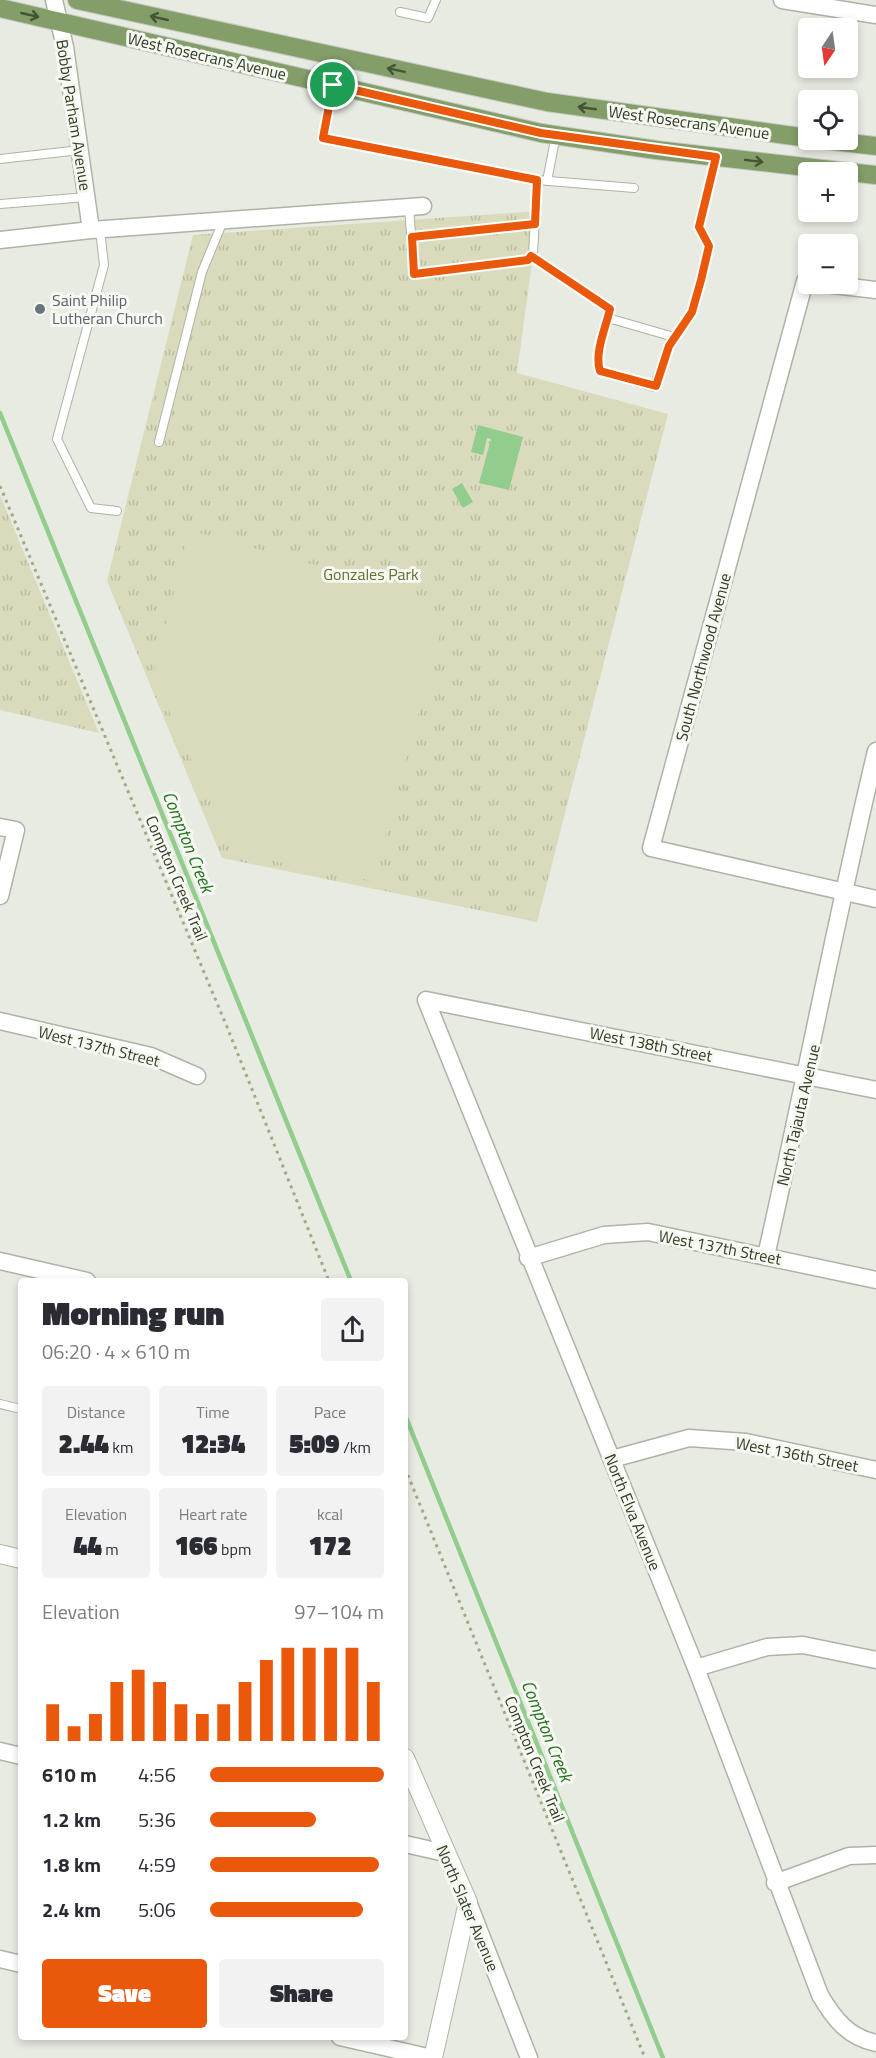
<!DOCTYPE html>
<html lang="en">
<head>
<meta charset="utf-8">
<style>
	:root { --surface:#fff; --page:#f2f2f3; --text:#2b2b33; --muted:#7c7c81; --accent:#ea580c }
	body { margin:0; font-family:"Titillium Web",sans-serif; background:var(--page); color:var(--text); height:100vh; display:flex; flex-direction:column; font-size:22px; white-space:nowrap }
	* { box-sizing:border-box; margin:0 }
	p { font-size:20px; color:var(--muted) }
	.icon { flex:none; width:33px; height:33px; fill:none; stroke:currentColor; stroke-width:2; stroke-linecap:round; stroke-linejoin:round }
	.map { position:relative; flex:1; overflow:hidden }
	.details { position:absolute; left:18px; top:1278px; width:390px; height:762px; display:flex; flex-direction:column; background:var(--surface); border-radius:6px; box-shadow:0 3px 9px #0003 }
	.details>* { flex:none }
	.needle { width:39px; rotate:193deg }
	.controls { position:absolute; left:798px; top:18px; display:grid; gap:12px }
	.controls a { display:grid; place-items:center; width:60px; height:60px; border-radius:6px; background:var(--surface); box-shadow:0 3px 9px #0003; font-size:30px }
	.pin { position:absolute; display:grid; place-items:center; width:51px; height:51px; color:#fff; margin:-26px; border:3px solid #fff; border-radius:50%; box-shadow:0 2px 6px #0007 }
	.round { display:grid; place-items:center; flex:none; width:63px; height:63px; border-radius:6px; background:var(--page) }
	.overview { display:flex; align-items:center; justify-content:space-between; height:102px; padding:0 24px }
	h1 { font-size:33px; font-weight:800; line-height:45px }
	.metrics { display:grid; grid-template-columns:repeat(3,1fr); gap:9px; height:102px; padding:6px 24px }
	.metrics div { display:grid; align-content:center; border-radius:6px; background:var(--page); text-align:center }
	.metrics b { font-size:26px; font-weight:800 }
	.metrics small { font-size:16px; font-weight:400 }
	.metrics p { font-size:16px }
	.chart { height:168px; padding:12px 24px }
	.chart p { display:flex; justify-content:space-between }
	.chart svg { width:100%; height:108px; margin-top:6px; stroke:var(--accent); stroke-width:6 }
	.cta { display:flex; gap:12px; margin-top:auto; padding:12px 24px }
	.cta a { flex:1; height:69px; border-radius:6px; background:var(--accent); color:#fff; font-size:24px; font-weight:800; line-height:69px; text-align:center }
	.cta a+a { background:var(--page); color:var(--text) }
	ul { padding:0 24px; list-style:none; font-size:20px }
	li { display:grid; grid-template-columns:96px 72px 1fr; align-items:center; height:45px }
	li i { height:15px; border-radius:8px; background:var(--accent) }
	.map>svg:first-child { display:block }
	.grass { fill:url(#grass-tufts) }
	.garden { fill:#dadbbc }
	.water { fill:#92cd8d }
	.lines { fill:none; stroke-linecap:round; stroke-linejoin:round }
	.stream { stroke:#92cd8d; stroke-width:4.5 }
	.lane-casing { stroke:#adb3a5; stroke-width:10 }
	.street-casing { stroke:#adb3a5; stroke-width:19 }
	.secondary-casing { stroke:#adb6a1; stroke-width:20 }
	.primary-casing { stroke:#c5c8c1; stroke-width:20 }
	.path { stroke:#9aad84; stroke-width:3; stroke-dasharray:3 4.5; stroke-linecap:butt }
	.lane { stroke:#fff; stroke-width:8 }
	.street { stroke:#fff; stroke-width:16 }
	.secondary { stroke:#fff; stroke-width:18 }
	.primary { stroke:#839e69; stroke-width:18 }
	.oneway { stroke:#445434 }
	.route-casing { stroke:#fff; stroke-width:12 }
	.route { stroke:#ea580c; stroke-width:8 }
	.worship-dot { fill:#6b7280; stroke:#f6f8f2; stroke-width:2 }
	.labels { text-anchor:middle; stroke-width:6; stroke-linejoin:round; paint-order:stroke }
	.street-label { font-size:16px; fill:#2f3b23; stroke:#f6f8f2 }
	.worship-label { font-size:16px; fill:#5b616d; stroke:#f6f8f2; text-anchor:start }
	.park-label { font-size:16px; fill:#666f30; stroke:#f6f8f2 }
	.water-label { font-size:18px; font-style:italic; fill:#277321; stroke:#f6f8f2 }
</style>
</head>
<body>
<div class="map">
<svg width="876" height="2058" viewBox="0 0 876 2058">
	<defs>
		<pattern id="grass-tufts" width="24" height="20" patternUnits="userSpaceOnUse" patternTransform="scale(1.5)"><rect width="24" height="20" fill="#dadbbc"/><path d="M3 7l-1-3M5 7V3M7 7l1-3M15 17l-1-3M17 17v-4M19 17l1-3" fill="none" stroke="#bbbda1"/></pattern>
	</defs>
	<rect width="100%" height="100%" fill="#e8ebe2"/>
	<path class="grass" d="M539,211L517,373L668,414L537,922L222,858L107,581L193,235Z
		M0,495L99,733L0,710Z"/>
	<path class="garden" d="M189,530L416,593L442,627L373,881L234,853L153,676Z"/>
	<path class="water" d="M478,425L523,437L509,490L479,483L491,439L487,438L483,455L471,452Z
		M462,483L473,502L463,508L452,489Z"/>
	<g class="lines">
		<path class="stream" d="M0,413L351,1281
			M405,1415L663,2058"/>
		<defs>
			<path id="lane" d="M400,12L428,18L436,0
				M333,85L323,138L537,180
				M0,159L80,150
				M547,181L556,135
				M0,204L87,197
				M409,207L414,274L528,260L533,254L537,180L634,188
				M100,230L104,265L57,439L91,508L117,511
				M412,238L535,224
				M531,256L610,309C606,327 594,353 600,371L654,387L669,346L692,312L709,246L699,227L715,157
				M608,318L674,337
				M159,442L202,272L223,221
				M0,1404L21,1409"/>
			<path id="street" d="M54,0L65,47L91,230
				M782,0L876,15
				M0,240L91,230L423,206
				M808,281H805L651,848L876,899
				M825,284L876,290
				M0,827L16,830L0,896
				M426,1000L696,1668L820,1995C834,2019 848,2037 876,2043
				M426,1000L876,1090
				M0,1021L151,1056L197,1076
				M766,1256C804,1087 836,918 876,751
				M528,1258L604,1235L648,1232L876,1280
				M0,1261L87,1281
				M612,1459L689,1438L746,1442L876,1470
				M696,1668L767,1647L803,1645L876,1660
				M0,1751L21,1756
				M405,1844L445,1853
				M775,1883L849,1856L876,1855
				M468,1902L529,2058
				M0,1959L21,1964
				M340,2037L432,2058"/>
			<path id="secondary" d="M0,1554L21,1559
				M405,1758L468,1902L433,2058"/>
			<path id="primary" d="M77,0L547,102L808,138
				M0,8L541,133L656,150L876,175
				M825,140L876,146"/>
		</defs>
		<use href="#lane" class="lane-casing"/>
		<use href="#street" class="street-casing"/>
		<use href="#secondary" class="secondary-casing"/>
		<use href="#primary" class="primary-casing"/>
		<path class="path" d="M0,486L227,1027L329,1281
			M405,1468L645,2058"/>
		<use href="#lane" class="lane"/>
		<use href="#street" class="street"/>
		<use href="#secondary" class="secondary"/>
		<use href="#primary" class="primary"/>
	</g>
	<defs><path id="oneway-shaft" d="M-6 0H5M1.5-3L5.5 0L1.5 3" fill="none" stroke-width="1.6" stroke-linecap="round" stroke-linejoin="round" transform="scale(1.5)"/></defs>
	<g class="oneway">
		<use href="#oneway-shaft" transform="translate(30 15) rotate(13)"/>
		<use href="#oneway-shaft" transform="translate(159 18) rotate(-167)"/>
		<use href="#oneway-shaft" transform="translate(396 70) rotate(-168)"/>
		<use href="#oneway-shaft" transform="translate(587 108) rotate(-172)"/>
		<use href="#oneway-shaft" transform="translate(754 161) rotate(7)"/>
	</g>
	<g class="lines">
		<defs>
			<path id="route" d="M333,85L541,133L716,157L699,227L709,246L701,280L692,312L669,346L656,386L600,371C594,353 606,327 610,309L531,256L528,260L414,274L412,237L535,224L537,180L323,138Z"/>
		</defs>
		<use href="#route" class="route-casing"/>
		<use href="#route" class="route"/>
	</g>
	<circle class="worship-dot" cx="40" cy="309" r="6"/>
	<g class="labels">
		<g class="street-label">
			<text transform="translate(207 56) rotate(13)" y="6">West Rosecrans Avenue</text>
			<text transform="translate(74 115) rotate(81)" y="6">Bobby Parham Avenue</text>
			<text transform="translate(689 122) rotate(8)" y="6">West Rosecrans Avenue</text>
			<text transform="translate(703 657) rotate(-75)" y="6">South Northwood Avenue</text>
			<text transform="translate(177 878) rotate(67)" y="6">Compton Creek Trail</text>
			<text transform="translate(651 1044) rotate(11)" y="6">West 138th Street</text>
			<text transform="translate(99 1046) rotate(14)" y="6">West 137th Street</text>
			<text transform="translate(798 1115) rotate(-77)" y="6">North Tajauta Avenue</text>
			<text transform="translate(720 1247) rotate(11)" y="6">West 137th Street</text>
			<text transform="translate(797 1454) rotate(11)" y="6">West 136th Street</text>
			<text transform="translate(633 1512) rotate(68)" y="6">North Elva Avenue</text>
			<text transform="translate(535 1759) rotate(68)" y="6">Compton Creek Trail</text>
			<text transform="translate(468 1908) rotate(67)" y="6">North Slater Avenue</text>
		</g>
		<g class="worship-label">
			<text x="52" y="306">Saint Philip<tspan x="52" dy="18">Lutheran Church</tspan></text>
		</g>
		<g class="park-label">
			<text x="371" y="580">Gonzales Park</text>
		</g>
		<g class="water-label">
			<text transform="translate(188 842) rotate(68)" y="6">Compton Creek</text>
			<text transform="translate(547 1731) rotate(68)" y="6">Compton Creek</text>
		</g>
	</g>
</svg>
<div class="controls">
<a><svg class="needle" viewBox="-14 -14 28 28"><path d="M0-13l5 13h-10z" fill="#e53935"/><path d="M0 13l5-13h-10z" fill="#7c7c81"/></svg></a>
<a><svg class="icon" aria-label="locate" viewBox="0 0 24 24"><circle cx="12" cy="12" r="6"/><path d="M12 2v4M12 18v4M2 12h4M18 12h4"/></svg></a>
<a>+</a>
<a>−</a>
</div>
<div class="pin" style="left:333px;top:85px;background:#1e9e55"><svg class="icon" aria-label="arrive" viewBox="0 0 24 24"><path d="M6 21V4h12l-3 4 3 4H6"/></svg></div>
<section class="details">
<div class="overview"><div><h1>Morning run</h1><p>06:20 · 4 × 610 m</p></div><a class="round"><svg class="icon" aria-label="share" viewBox="0 0 24 24"><path d="M12 15V3M7 8l5-5 5 5M5 13v7h14v-7"/></svg></a></div>
<div class="metrics">
<div><p>Distance</p><b>2.44<small> km</small></b></div>
<div><p>Time</p><b>12:34</b></div>
<div><p>Pace</p><b>5:09<small> /km</small></b></div>
</div>
<div class="metrics">
<div><p>Elevation</p><b>44<small> m</small></b></div>
<div><p>Heart rate</p><b>166<small> bpm</small></b></div>
<div><p>kcal</p><b>172</b></div>
</div>
<div class="chart"><p><span>Elevation</span>97–104 m</p>
<svg viewBox="0 0 160 44" preserveAspectRatio="none"><path d="M5 44V29M15 44V38M25 44V33M35 44V20M45 44V15M55 44V20M65 44V29M75 44V33M85 44V29M95 44V20M105 44V11M115 44V6M125 44V6M135 44V6M145 44V6M155 44V20"/></svg>
</div>
<ul>
<li><b>610 m</b>4:56<i style="width:100%"></i></li>
<li><b>1.2 km</b>5:36<i style="width:61%"></i></li>
<li><b>1.8 km</b>4:59<i style="width:97%"></i></li>
<li><b>2.4 km</b>5:06<i style="width:88%"></i></li>
</ul>
<div class="cta"><a>Save</a><a>Share</a></div>
</section>
</div>
</body>
</html>
